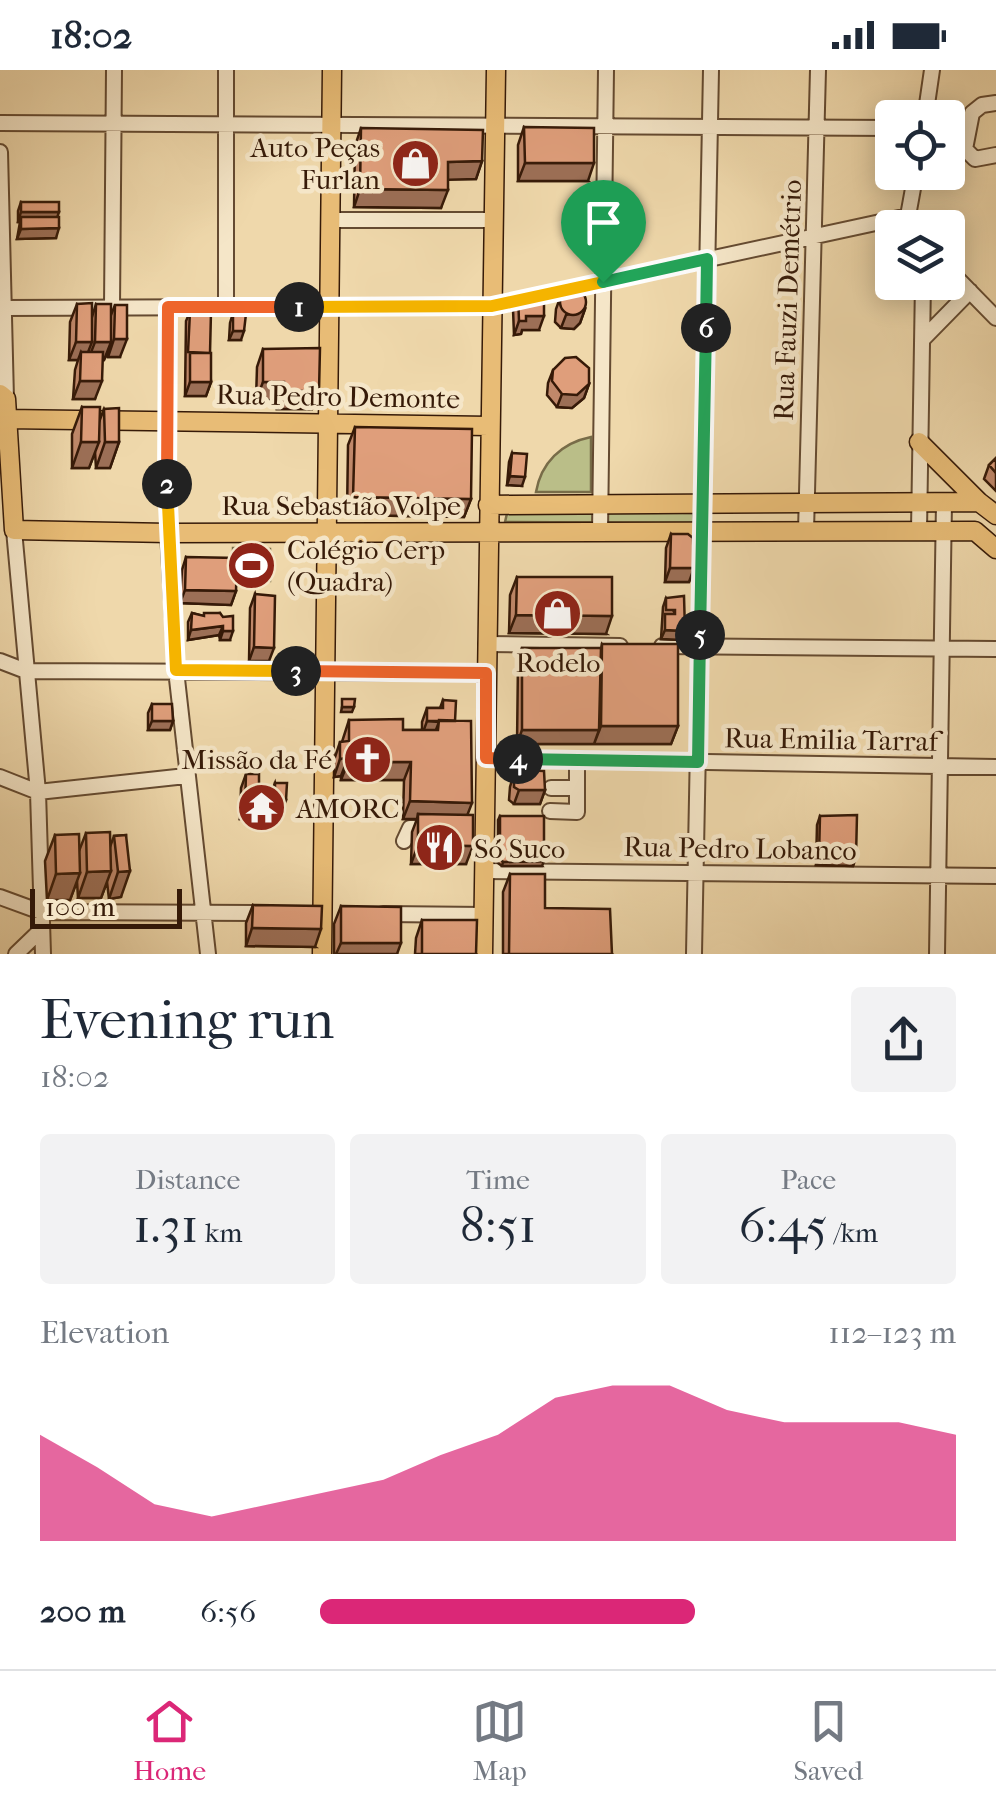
<!DOCTYPE html>
<html lang="en">
<head>
<meta charset="utf-8">
<style>
	:root { --surface:#fff; --page:#f2f2f3; --text:#1f2937; --muted:#747a83; --line:#e0e1e3; --accent:#db2777 }
	body { margin:0; font-family:"IM FELL French Canon",serif; background:var(--page); color:var(--text); height:100vh; display:flex; flex-direction:column; font-size:38px; white-space:nowrap }
	* { box-sizing:border-box; margin:0 }
	p { font-size:32px; color:var(--muted) }
	.icon { flex:none; width:55px; height:55px; fill:none; stroke:currentColor; stroke-width:2; stroke-linecap:round; stroke-linejoin:round }
	.map { position:relative; height:884px; overflow:hidden }
	.details { display:flex; flex-direction:column; background:var(--surface); flex:1 }
	.details>* { flex:none }
	.fabs { position:absolute; left:875px; top:30px; display:grid; gap:20px }
	.fabs a { display:grid; place-items:center; width:90px; height:90px; border-radius:10px; background:var(--surface); box-shadow:0 5px 25px #0003; font-size:50px }
	.scale { position:absolute; left:30px; bottom:25px; width:152px; box-sizing:border-box; padding-left:10px; border:5px solid #361a08; border-top:0; font-size:28px; line-height:35px; white-space:nowrap; color:#361a08; -webkit-text-stroke:8px #f5e6c8; paint-order:stroke }
	.pin { position:absolute; display:grid; place-items:center; width:85px; height:85px; color:#fff; margin:-102px -42px; border-radius:50% 50% 50% 0; rotate:-45deg; box-shadow:0 0 10px #0007 }
	.pin .icon { rotate:45deg }
	.km { position:absolute; width:50px; height:50px; margin:-25px; border-radius:50%; background:#222; color:#fff; font-size:28px; line-height:50px; text-align:center }
	.round { display:grid; place-items:center; flex:none; width:105px; height:105px; border-radius:10px; background:var(--page) }
	.head { display:flex; align-items:center; justify-content:space-between; height:170px; padding:0 40px }
	h1 { font-size:55px; font-weight:600; line-height:75px }
	.figures { display:grid; grid-template-columns:repeat(3,1fr); gap:15px; height:170px; padding:10px 40px }
	.figures div { display:grid; align-content:center; border-radius:10px; background:var(--page); text-align:center }
	.figures b { font-size:50px; font-weight:600 }
	.figures small { font-size:28px; font-weight:400 }
	.figures p { font-size:28px }
	.chart { height:280px; padding:20px 40px }
	.chart p { display:flex; justify-content:space-between }
	.chart svg { width:100%; height:180px; margin-top:10px; fill:var(--accent); opacity:.7 }
	ul { padding:0 40px; list-style:none; font-size:32px }
	li { display:grid; grid-template-columns:160px 120px 1fr; align-items:center; height:75px }
	li i { height:25px; border-radius:12px; background:var(--accent) }
	.status { display:flex; justify-content:space-between; align-items:center; height:70px; padding:0 50px; background:var(--surface); direction:ltr }
	.status svg { height:28px; fill:currentColor }
	.tab-bar { display:flex; justify-content:space-around; align-items:center; height:140px; border-top:2px solid var(--line); background:var(--surface); font-size:28px; color:var(--muted) }
	.tab-bar a { display:grid; justify-items:center; gap:5px }
	.tab-bar .on { color:var(--accent) }
	.map>svg:first-child { display:block }
	.green { fill:#babe88; stroke:#786c48; stroke-width:2.5 }
	.lines { fill:none; stroke-linecap:round; stroke-linejoin:round }
	.minor-casing { stroke:#644a31; stroke-width:18 }
	.major-casing { stroke:#361a08; stroke-width:21 }
	.minor { stroke:#f5e6c8; stroke-width:14 }
	.major { stroke:#e8bc76; stroke-width:18 }
	.wall { fill:#c0886a; stroke:#361a08; stroke-width:2.5 }
	.shaded-wall { fill:#9c6f56; stroke:#361a08; stroke-width:2.5 }
	.building { fill:#df9e7b; stroke:#361a08; stroke-width:2.5 }
	.split-1-casing { stroke:#fff; stroke-width:20 }
	.split-2-casing { stroke:#fff; stroke-width:20 }
	.split-3-casing { stroke:#fff; stroke-width:20 }
	.split-4-casing { stroke:#fff; stroke-width:20 }
	.split-5-casing { stroke:#fff; stroke-width:20 }
	.split-6-casing { stroke:#fff; stroke-width:20 }
	.split-7-casing { stroke:#fff; stroke-width:20 }
	.split-1 { stroke:#f5b400; stroke-width:12 }
	.split-2 { stroke:#f0652b; stroke-width:12 }
	.split-3 { stroke:#f5b400; stroke-width:12 }
	.split-4 { stroke:#f0652b; stroke-width:12 }
	.split-5 { stroke:#22a559; stroke-width:12 }
	.split-6 { stroke:#22a559; stroke-width:12 }
	.split-7 { stroke:#22a559; stroke-width:12 }
	.labels { text-anchor:middle; stroke-width:9; stroke-linejoin:round; paint-order:stroke }
	.poi-label { font-size:28px; fill:#361a08; stroke:#f5e6c8; text-anchor:start }
	.street-label { font-size:28px; fill:#361a08; stroke:#f5e6c8 }
</style>
</head>
<body>
<div class="status"><b>18:02</b><svg viewBox="0 0 49 12"><path d="M0 12V9h3v3zM5 12V6h3v6zM10 12V3h3v9zM15 12V0h3v12zM26 1h20v11H26zM47 4h2v5h-2z"/></svg></div>
<div class="map">
<svg width="996" height="884" viewBox="0 0 996 884">
	<rect width="100%" height="100%" fill="#efd8ab"/>
	<filter id="stains"><feTurbulence type="fractalNoise" baseFrequency=".002" numOctaves="4"/><feColorMatrix values="0 0 0 0 .2 0 0 0 0 .09 0 0 0 0 .02 0 0 0 .5 -.17"/></filter>
	<radialGradient id="worn" r=".72"><stop offset=".6" stop-color="#630" stop-opacity="0"/><stop offset="1" stop-color="#630" stop-opacity=".3"/></radialGradient>
	<path class="green" d="M591,367V422H536C541,393 561,373 591,367Z
		M508,439L693,443L694,453L505,452Z
		M233,478L270,479V511H233Z"/>
	<g class="lines">
		<defs>
			<path id="minor" d="M996,33L982,35L972,43L965,79L975,89L996,85
				M925,48L932,0
				M0,53L892,58
				M0,82L6,329
				M329,150H493
				M910,158L908,146L916,102
				M948,199L996,248
				M112,237L114,0
				M168,237V463L176,600L208,884
				M226,237V0
				M4,238L492,236L908,146
				M922,270L970,221
				M14,460L38,722L43,884
				M919,460L923,212
				M806,461L818,0
				M600,462L606,0
				M486,574L620,576
				M662,576L996,579
				M0,591L26,601L486,603
				M485,688L996,697
				M0,707L38,722L186,706
				M551,718H577
				M550,741L577,742V690
				M404,771L410,758H429
				M484,801L996,806
				M0,827L41,842L267,843
				M383,844L485,845
				M16,884L42,859
				M694,884L711,0
				M937,884L944,432"/>
			<path id="major" d="M0,324L6,329L14,460L168,463L975,461L996,479
				M6,349L489,356
				M919,372L979,432
				M488,435L979,432L996,445
				M322,884L332,0
				M483,884L496,0"/>
		</defs>
		<use href="#minor" class="minor-casing"/>
		<use href="#major" class="major-casing"/>
		<use href="#minor" class="minor"/>
		<use href="#major" class="major"/>
	</g>
	<path class="wall" d="M524,57L588,111H518V75Z
		M361,58L482,91L476,109H448L441,138L354,137L355,76Z
		M21,132L57,147L56,168L17,169L20,152H18V141Z
		M518,225L539,260H522L521,264L514,265L513,239H506L505,237L516,231Z
		M561,225L585,239L580,253L574,259L561,258L555,252L556,239Z
		M77,234L92,247L96,234L111,245L115,235L120,287H108V279L104,290H102L95,329H73L75,300L78,290H69L70,252Z
		M190,242L209,283L211,312L206,326H185L186,251Z
		M233,243L241,270H229L230,253Z
		M263,279L319,321L312,339H277V330H256L257,297Z
		M553,300L589,314L584,328L572,338L557,337L547,325L548,313Z
		M82,337L99,352L104,339L119,372L110,398H96L95,382L89,398H72V364Z
		M355,357L471,429L464,447L347,445L348,375Z
		M512,383L522,416L507,415L509,392Z
		M996,388V421L984,409L989,395Z
		M671,464L694,498L689,512H665L666,478Z
		M186,487L236,521L231,535L180,533L182,500Z
		M517,507L606,564L509,563L510,525Z
		M255,524L269,591H249L250,538Z
		M666,528L685,561L682,570L661,569L663,537Z
		M192,543L203,546L220,543L230,570H220L219,565L188,570V552Z
		M602,574L678,656L671,674H517L518,592L522,578L601,579Z
		M443,630L455,651L467,745L466,794H411L412,762L417,749H403L404,710H341V706L334,707V690L340,672H342L349,650L403,660H422V652L427,638H440Z
		M152,634L173,651L170,660H148V643Z
		M514,703L545,720L540,734H514L509,730L510,717Z
		M246,704L259,718H273L275,713L281,744H278L274,755H252V749H240L241,718Z
		M500,746L542,796H502L498,793V750Z
		M820,746L856,787L853,796L816,795L817,755Z
		M86,763L110,777L114,766L126,765L121,827L109,829L107,812L101,828H78L77,811L70,830H47L45,791L55,765L79,781Z
		M510,804L545,838L612,884H503V822Z
		M253,835L315,877L246,876V853Z
		M341,836L397,884H334V854Z
		M422,850L476,884H415L416,868Z"/>
	<path class="shaded-wall" d="M482,91L476,109L441,110L448,92Z
		M525,93H594L588,111H518Z
		M360,119L448,120L441,138L354,137Z
		M21,142H59L56,151L21,147L20,152H18Z
		M59,158L56,168L17,169L21,159Z
		M585,239L580,253L574,259L561,258L566,245Z
		M526,246H544L539,260H522L521,264L514,265L519,251Z
		M233,261H244L241,270H229Z
		M114,269H127L120,287H108Z
		M76,272H92L85,290L81,282L78,290H69Z
		M95,272H111L104,290H88Z
		M80,311H102L95,329H73Z
		M190,312H211L206,326H185Z
		M263,312H284L277,330H256Z
		M589,314L584,328L572,338L557,337L562,324Z
		M284,321H319L312,339H277Z
		M81,372H99L89,398H72Z
		M105,372H119L110,398H96Z
		M510,406L525,407L522,416L507,415Z
		M353,427L471,429L464,447L347,445Z
		M670,498H694L689,512H665Z
		M185,520L236,521L231,535L180,533Z
		M516,545L612,546L606,564L509,563Z
		M223,556L219,565L188,570L191,560Z
		M665,560L685,561L682,570L661,569Z
		M223,561H233L230,570H220Z
		M254,577L274,578L269,591H249Z
		M342,637H354L352,642H341Z
		M152,651H173L170,660H148Z
		M427,651L439,652L434,665H422Z
		M601,656H678L671,674H594Z
		M522,660H599L594,674H517Z
		M348,688L341,706L334,707L340,689Z
		M348,692H411L404,710H341Z
		M519,720H545L540,734H514Z
		M279,730H286L281,744H278L274,755H252L257,742Z
		M410,731L472,733L465,751L418,744L417,749H403Z
		M245,735H257L252,749H240Z
		M418,775L473,776L466,794H411Z
		M819,786L856,787L853,796L816,795Z
		M544,791L542,796H502L503,792Z
		M111,801L101,828H78L87,802Z
		M130,801L121,827L109,829L118,802Z
		M80,803L70,830H47L56,804Z
		M252,858L321,859L315,877L246,876Z
		M341,873H401L397,884H336Z"/>
	<path class="building" d="M524,57L594,58V93H525Z
		M361,58L483,60L482,91L448,92V120L360,119Z
		M21,132H59V142H21Z
		M21,147H59V158L21,159Z
		M560 232a13 13 0 1 1 26 0a13 13 0 1 1-26 0Z
		M518,225H544V246H526V251H519Z
		M92,233V272H76L77,234Z
		M96,234H111V272H95Z
		M115,235H127V269H114Z
		M190,242H211L210,283L188,282Z
		M233,243L246,244L244,261H233Z
		M320,278L319,321H284V312H263V279Z
		M81,282H103L102,311H80Z
		M190,283H211V312H190Z
		M576,287L589,298V314L577,325L562,324L552,311L553,300L565,288Z
		M82,337H100L99,372H81Z
		M119,338V372H105L104,339Z
		M355,357L472,359L471,429L353,427Z
		M512,383L527,384L525,407L510,406Z
		M996,388V403L989,395Z
		M671,464H688L693,468L694,498H670Z
		M186,487L237,488L236,521L185,520Z
		M517,507H612V546L516,545Z
		M255,524L275,526L274,578L254,577Z
		M684,526L685,561L665,560V544H675V540H666V528Z
		M192,543L204,546V543H220L223,547L233,546V561H223V556L191,560Z
		M602,574H678V656H601Z
		M522,578H601L599,660H522Z
		M342,629H355L354,637H342Z
		M443,630L456,631L455,651H427V638H443Z
		M152,634H172L173,651H152Z
		M403,649V660H438L439,650L471,651L472,733L410,731L411,692H348V688L340,689V672L349,671V650Z
		M519,700L544,701L545,720H519L514,717V703Z
		M246,704H259V718H275V713H287L286,730H279V742H257V735H245Z
		M418,744L473,745V776L418,775Z
		M857,745L856,787L819,786L820,746Z
		M500,746H544V791L503,792L500,788Z
		M110,762L111,801L87,802L86,763Z
		M79,764L80,803L56,804L55,765Z
		M126,765L130,801L118,802L114,766Z
		M510,804H545V838L610,839L612,884H509Z
		M253,835L322,836L321,859L252,858Z
		M341,836L401,837V873H341Z
		M422,850H477L476,884H422Z"/>
	<g class="lines">
		<defs>
			<path id="split-1" d="M299,237L492,236L603,212"/>
			<path id="split-2" d="M167,414L168,237H299"/>
			<path id="split-3" d="M167,414L176,600L296,601"/>
			<path id="split-4" d="M296,601L486,603V688L518,689"/>
			<path id="split-5" d="M518,689L698,692L700,565"/>
			<path id="split-6" d="M700,565L706,258"/>
			<path id="split-7" d="M603,212L707,189L706,258"/>
		</defs>
		<use href="#split-1" class="split-1-casing"/>
		<use href="#split-2" class="split-2-casing"/>
		<use href="#split-3" class="split-3-casing"/>
		<use href="#split-4" class="split-4-casing"/>
		<use href="#split-5" class="split-5-casing"/>
		<use href="#split-6" class="split-6-casing"/>
		<use href="#split-7" class="split-7-casing"/>
		<use href="#split-1" class="split-1"/>
		<use href="#split-2" class="split-2"/>
		<use href="#split-3" class="split-3"/>
		<use href="#split-4" class="split-4"/>
		<use href="#split-5" class="split-5"/>
		<use href="#split-6" class="split-6"/>
		<use href="#split-7" class="split-7"/>
	</g>
	<defs>
		<symbol id="shop-disc" viewBox="-11 -11 22 22"><circle r="9.5" fill="#8f2418" stroke="#f5e6c8"/><path d="M-5-2.5h2.3a2.7 3.5 0 0 1 5.4 0H5L5.5 6h-11ZM-1.5-2.5h3a1.5 2.3 0 0 0-3 0Z" fill="#fff"/></symbol>
		<symbol id="stadium-disc" viewBox="-11 -11 22 22"><circle r="9.5" fill="#8f2418" stroke="#f5e6c8"/><path d="M0-5a6.5 5 0 1 0 0 10a6.5 5 0 1 0 0-10ZM-3.5-1.8h7v3.6h-7Z" fill="#fff"/></symbol>
		<symbol id="church-disc" viewBox="-11 -11 22 22"><circle r="9.5" fill="#8f2418" stroke="#f5e6c8"/><path d="M-1.2-6h2.4v3.5h3.3v2.4h-3.3V6h-2.4V-.1h-3.3v-2.4h3.3Z" fill="#fff"/></symbol>
		<symbol id="temple-disc" viewBox="-11 -11 22 22"><circle r="9.5" fill="#8f2418" stroke="#f5e6c8"/><path d="M0-6L5-2H3V0L6.5 2.5H4V6H1.5V3h-3V6H-4V2.5H-6.5L-3 0V-2H-5Z" fill="#fff"/></symbol>
		<symbol id="restaurant-disc" viewBox="-11 -11 22 22"><circle r="9.5" fill="#8f2418" stroke="#f5e6c8"/><path d="M-5-6h1v4h1v-4h1v4h1v-4h1v5L-1.5 .5V6h-2V.5L-5-1ZM5-6V6H3V1.5H1.5Q1.5-4 5-6Z" fill="#fff"/></symbol>
	</defs>
	<g fill-rule="evenodd">
		<use href="#shop-disc" x="388" y="66" width="55" height="55"/>
		<use href="#stadium-disc" x="224" y="468" width="55" height="55"/>
		<use href="#shop-disc" x="530" y="516" width="55" height="55"/>
		<use href="#church-disc" x="340" y="662" width="55" height="55"/>
		<use href="#temple-disc" x="234" y="710" width="55" height="55"/>
		<use href="#restaurant-disc" x="412" y="750" width="55" height="55"/>
	</g>
	<g class="labels">
		<g class="poi-label">
			<text x="380" y="87" text-anchor="end">Auto Peças<tspan x="380" dy="32">Furlan</tspan></text>
			<text x="287" y="489">Colégio Cerp<tspan x="287" dy="32">(Quadra)</tspan></text>
			<text x="558" y="602" text-anchor="middle">Rodelo</text>
			<text x="332" y="699" text-anchor="end">Missão da Fé</text>
			<text x="296" y="748">AMORC</text>
			<text x="474" y="788">Só Suco</text>
		</g>
		<g class="street-label">
			<text transform="translate(787 230) rotate(-88)" y="10">Rua Fauzi Demétrio</text>
			<text transform="translate(338 326) rotate(1)" y="10">Rua Pedro Demonte</text>
			<text x="341" y="445">Rua Sebastião Volpe</text>
			<text transform="translate(831 669) rotate(1)" y="10">Rua Emilia Tarraf</text>
			<text transform="translate(740 778) rotate(1)" y="10">Rua Pedro Lobanco</text>
		</g>
	</g>
	<rect width="100%" height="100%" filter="url(#stains)"/>
	<rect width="100%" height="100%" fill="url(#worn)"/>
</svg>
<div class="fabs">
<a><svg class="icon" aria-label="locate" viewBox="0 0 24 24"><circle cx="12" cy="12" r="6"/><path d="M12 2v4M12 18v4M2 12h4M18 12h4"/></svg></a>
<a><svg class="icon" aria-label="layers" viewBox="0 0 24 24"><path d="M12 4l9 5-9 5-9-5zM3 14l9 5 9-5"/></svg></a>
</div>
<div class="scale">100 m</div>
<div class="pin" style="left:603px;top:212px;background:#1e9e55"><svg class="icon" aria-label="arrive" viewBox="0 0 24 24"><path d="M6 21V4h12l-3 4 3 4H6"/></svg></div>
<b class="km" style="left:299px;top:237px">1</b>
<b class="km" style="left:167px;top:414px">2</b>
<b class="km" style="left:296px;top:601px">3</b>
<b class="km" style="left:518px;top:689px">4</b>
<b class="km" style="left:700px;top:565px">5</b>
<b class="km" style="left:706px;top:258px">6</b>
</div>
<section class="details">
<div class="head"><div><h1>Evening run</h1><p>18:02</p></div><a class="round"><svg class="icon" aria-label="share" viewBox="0 0 24 24"><path d="M12 15V3M7 8l5-5 5 5M5 13v7h14v-7"/></svg></a></div>
<div class="figures">
<div><p>Distance</p><b>1.31<small> km</small></b></div>
<div><p>Time</p><b>8:51</b></div>
<div><p>Pace</p><b>6:45<small> /km</small></b></div>
</div>
<div class="chart"><p><span>Elevation</span>112–123 m</p>
<svg viewBox="0 0 160 44" preserveAspectRatio="none"><path d="M0 44V18L10 26L20 35L30 38L40 35L50 32L60 29L70 23L80 18L90 9L100 6L110 6L120 12L130 15L140 15L150 15L160 18V44z"/></svg>
</div>
<ul>
<li><b>200 m</b>6:56<i style="width:59%"></i></li>
</ul>
</section>
<nav class="tab-bar">
<a class="on"><svg class="icon" aria-label="home" viewBox="0 0 24 24"><path d="M3 11l9-7 9 7M6 9v11h12V9"/></svg>Home</a>
<a><svg class="icon" aria-label="map" viewBox="0 0 24 24"><path d="M3 6l6-2 6 2 6-2v14l-6 2-6-2-6 2zM9 4v14M15 6v14"/></svg>Map</a>
<a><svg class="icon" aria-label="saved" viewBox="0 0 24 24"><path d="M7 4h10v16l-5-4-5 4z"/></svg>Saved</a>
</nav>
</body>
</html>
